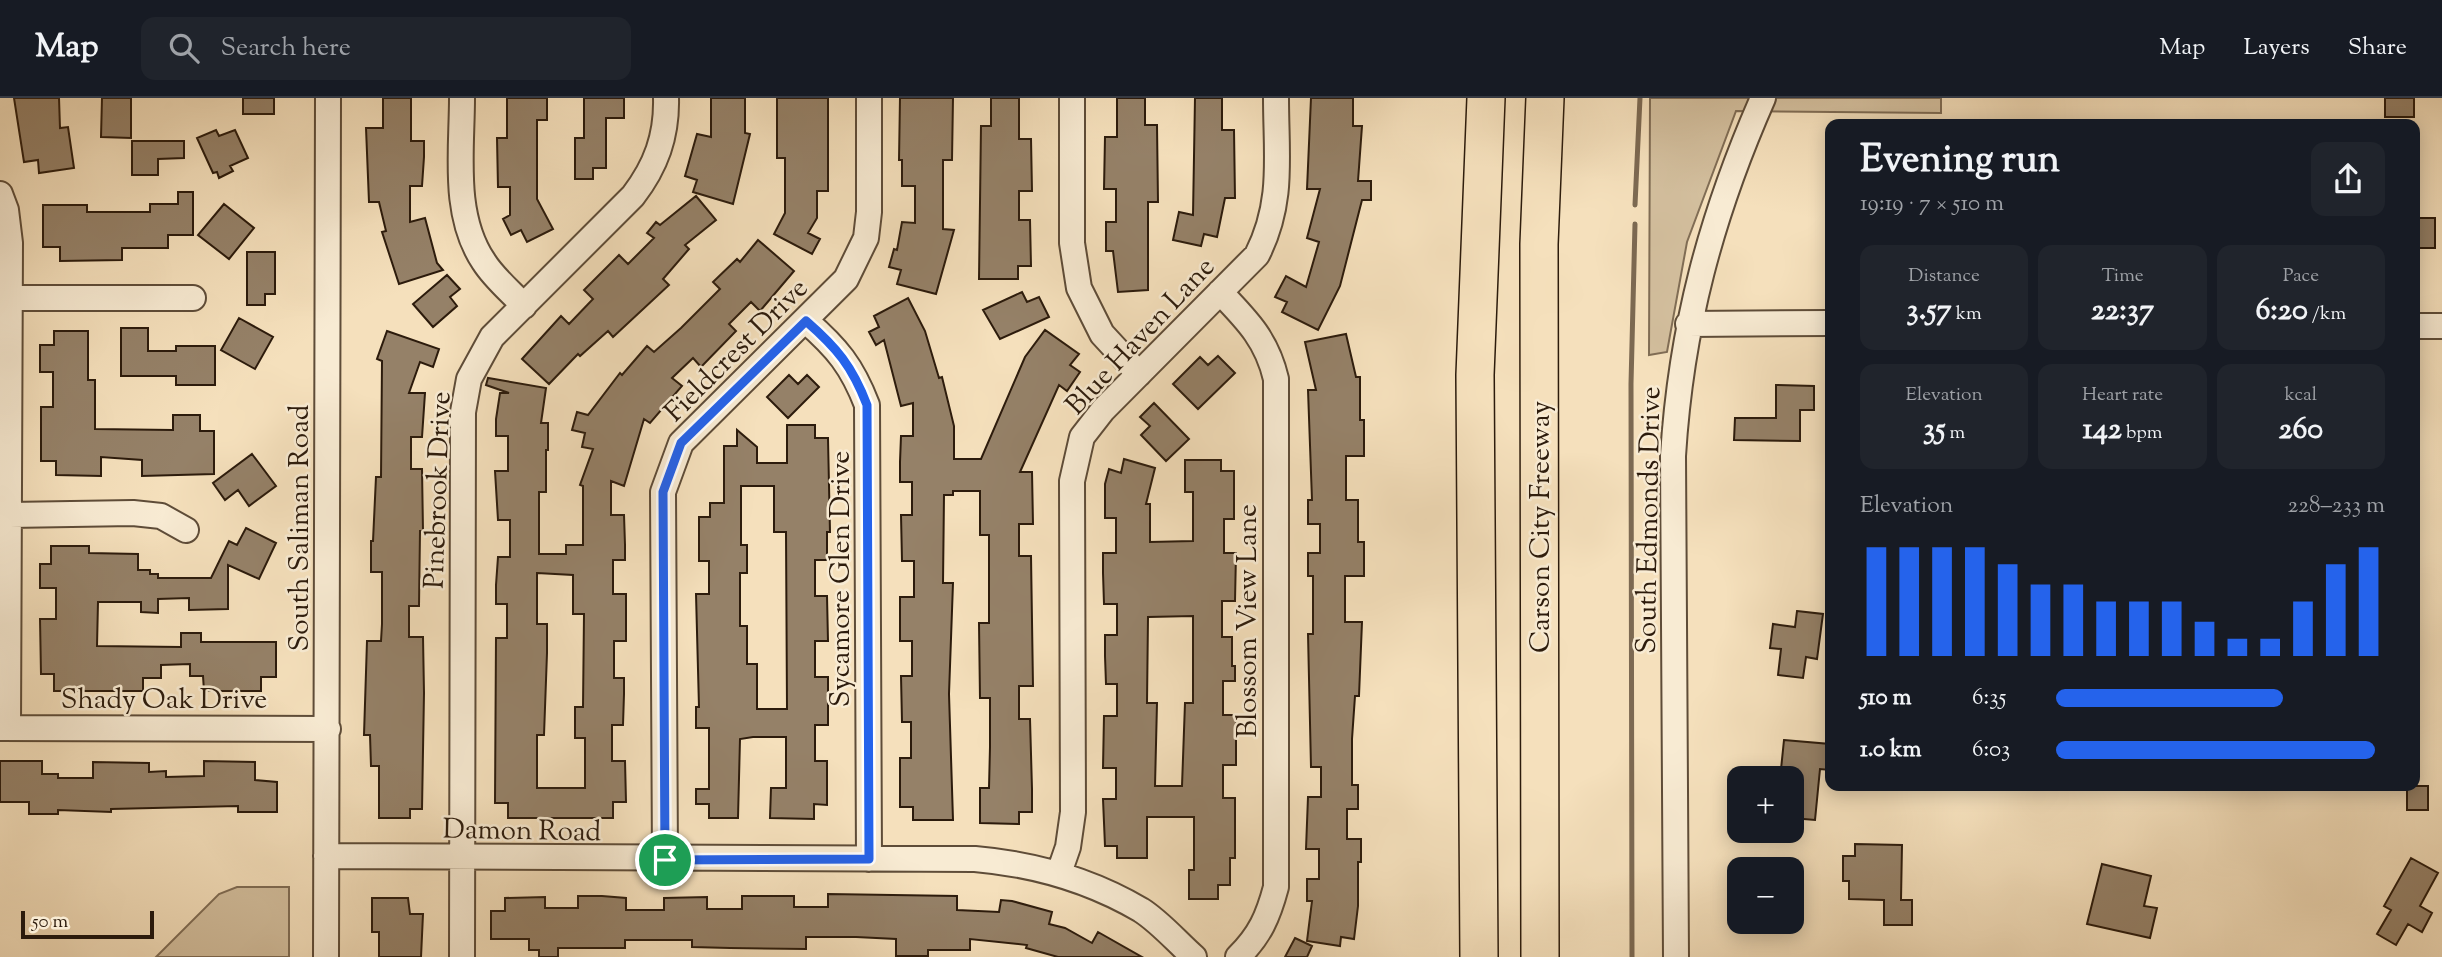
<!DOCTYPE html>
<html lang="en">
<head>
<meta charset="utf-8">
<style>
	:root { --surface:#171b24; --page:#20242c; --text:#f1f3f6; --muted:#9ea1a6; --line:#363941; --accent:#2563eb }
	body { margin:0; font-family:"Sorts Mill Goudy",serif; background:var(--page); color:var(--text); height:100vh; display:flex; flex-direction:column; font-size:26px; white-space:nowrap }
	* { box-sizing:border-box; margin:0 }
	p { font-size:23px; color:var(--muted) }
	.icon { flex:none; width:38px; height:38px; fill:none; stroke:currentColor; stroke-width:2; stroke-linecap:round; stroke-linejoin:round }
	.map { position:relative; flex:1; overflow:hidden }
	.side { position:absolute; left:1825px; top:21px; width:595px; height:672px; display:flex; flex-direction:column; background:var(--surface); border-radius:14px; box-shadow:0 4px 18px #0003 }
	.side>* { flex:none }
	.controls { position:absolute; left:1727px; top:668px; display:grid; gap:14px }
	.controls a { display:grid; place-items:center; width:77px; height:77px; border-radius:14px; background:var(--surface); box-shadow:0 4px 18px #0003; font-size:35px }
	.scale { position:absolute; left:21px; bottom:18px; width:133px; box-sizing:border-box; padding-left:7px; border:4px solid #2c1b0c; border-top:0; font-size:19px; line-height:24px; white-space:nowrap; color:#2c1b0c; -webkit-text-stroke:5px #f8ebd3; paint-order:stroke }
	.pin { position:absolute; display:grid; place-items:center; width:60px; height:60px; color:#fff; margin:-30px; border:4px solid #fff; border-radius:50%; box-shadow:0 2px 7px #0007 }
	.round { display:grid; place-items:center; flex:none; width:74px; height:74px; border-radius:14px; background:var(--page) }
	.head { display:flex; align-items:center; justify-content:space-between; height:119px; padding:0 35px }
	h1 { font-size:38px; font-weight:700; line-height:52px }
	.metrics { display:grid; grid-template-columns:repeat(3,1fr); gap:10px; height:119px; padding:7px 35px }
	.metrics div { display:grid; align-content:center; border-radius:14px; background:var(--page); text-align:center }
	.metrics b { font-size:30px; font-weight:700 }
	.metrics small { font-size:19px; font-weight:400 }
	.metrics p { font-size:19px }
	.chart { height:196px; padding:14px 35px }
	.chart p { display:flex; justify-content:space-between }
	.chart svg { width:100%; height:126px; margin-top:7px; stroke:var(--accent); stroke-width:6 }
	ul { padding:0 35px; list-style:none; font-size:23px }
	li { display:grid; grid-template-columns:112px 84px 1fr; align-items:center; height:52px }
	li i { height:18px; border-radius:9px; background:var(--accent) }
	header { display:flex; align-items:center; gap:42px; box-sizing:border-box; height:98px; padding:0 35px; background:var(--surface); border-bottom:2px solid var(--line) }
	header strong { font-size:33px }
	nav { display:flex; gap:38px; margin-inline-start:auto; font-size:24px }
	.search { width:490px; height:63px; background:var(--page); display:flex; align-items:center; gap:18px; box-sizing:border-box; padding:0 24px; border-radius:14px; color:var(--muted); font-size:26px }
	.map>svg:first-child { display:block }
	.green { fill:#d3bf9e; stroke:#806d55; stroke-width:2 }
	.lines { fill:none; stroke-linecap:round; stroke-linejoin:round }
	.stream { stroke:#7c6952; stroke-width:5 }
	.building { fill:#958168; stroke:#2c1b0c; stroke-width:2; fill-rule:evenodd }
	.minor-casing { stroke:#5e4c38; stroke-width:28 }
	.highway-casing { stroke:#2c1b0c; stroke-width:40 }
	.minor { stroke:#f8ebd3; stroke-width:24 }
	.highway { stroke:#f5e0bc; stroke-width:37 }
	.route-casing { stroke:#fff; stroke-width:14 }
	.route { stroke:#2563eb; stroke-width:9 }
	.labels { text-anchor:middle; stroke-width:5; stroke-linejoin:round; paint-order:stroke }
	.street-label { font-size:28px; fill:#2c1b0c; stroke:#f8ebd3 }
</style>
</head>
<body>
<header>
<strong>Map</strong>
<div class="search"><svg class="icon" aria-label="search" viewBox="0 0 24 24"><circle cx="10" cy="10" r="6"/><path d="M15 15l6 6"/></svg>Search here</div>
<nav><a>Map</a><a>Layers</a><a>Share</a></nav>
</header>
<div class="map">
<svg width="2442" height="859" viewBox="0 0 2442 859">
	<rect width="100%" height="100%" fill="#f5e0bc"/>
	<filter id="stains"><feTurbulence type="fractalNoise" baseFrequency=".00286" numOctaves="4"/><feColorMatrix values="0 0 0 0 .2 0 0 0 0 .09 0 0 0 0 .02 0 0 0 .5 -.17"/></filter>
	<radialGradient id="worn" r=".72"><stop offset=".6" stop-color="#630" stop-opacity="0"/><stop offset="1" stop-color="#630" stop-opacity=".3"/></radialGradient>
	<path class="green" d="M1650,0H1941V15L1736,13L1687,144L1667,254L1649,257Z
		M237,789H289V859H156L219,796Z"/>
	<g class="lines">
		<path class="stream" d="M1635,107L1640,0
			M1632,859L1631,286L1635,126"/>
	</g>
	<path class="building" d="M14,0H59L60,30L68,29L74,70L39,75L38,62L24,64Z
		M102,0H131V40L101,39Z
		M243,0H274V16H243Z
		M383,0H411V43H424V59L422,88H410V124L425,120L437,165L443,172L399,186L382,134L386,133L379,104H369L366,30H383Z
		M507,0H547V22H537V101L553,131L527,144L521,132L511,137L503,121L510,117V89H498L497,40H507Z
		M584,0H624V20H606V70H593V81H575V40H584Z
		M711,0H745V35L750,36L733,106L693,94L697,82L685,78L697,36L711,39Z
		M777,0H828V93H817V120L808,135L820,141L812,156L774,136L785,115V60H777Z
		M900,0H953L952,62H943V131L954,132L936,196L897,186L901,172L889,169L894,151L897,152L902,124L915,125V88H902V62H899Z
		M991,0H1019V41H1031L1032,93H1019V122H1030L1031,168H1018V181H979L981,28H991Z
		M1117,0H1145V27H1157L1158,104H1148V192L1118,194L1113,153H1106V124H1116V91H1104L1105,39H1117Z
		M1195,0H1222V32H1234L1235,100H1225L1217,139L1204,136L1201,148L1173,142L1179,114L1193,117Z
		M1311,0H1353V28H1362L1358,83H1371V102H1362L1340,188L1318,232L1282,214L1287,204L1275,199L1286,178L1306,189L1319,144L1307,140L1320,91H1307Z
		M2385,0H2414V19H2385Z
		M216,32L219,38L235,32L248,60L230,68L233,73L219,80L217,74L213,75L197,40Z
		M132,43H184V60L158,61V77H132Z
		M178,94H193V137H168V150H122V162L60,163V149H43V107H87V114H150V106H178Z
		M696,98L716,122L685,147L689,151L663,181L669,187L613,239L608,233L580,258L578,256L549,286L522,261L561,218L569,226L593,201L584,192L619,157L628,166L654,140L647,135L656,124L660,127Z
		M224,106L254,130L229,161L198,137Z
		M2415,120H2435V150H2415Z
		M758,142L794,173L760,213L751,204L729,226L736,233L701,269L693,260L672,280L682,288L650,325L644,321L624,388L611,383V417H624L625,447V462H613V496H626V543H614V580H624V596L623,627H612V663H625L626,704H613V720H508V705H495L496,540H507V506H496V487L498,459H510V422H498L495,373H508V338H496V321L500,295H509L486,287L488,280L546,290L541,325H548V352H546V394H539V456H566V447H583V388L580,387L593,351L582,349L585,335L572,332L577,314L588,317L620,275L622,277L647,248L654,254L681,230L720,191L713,184L737,161L740,164ZM537,475L573,477V516H584L583,609H575V640H585V690H537V637H544L547,555V526H537Z
		M247,154H275V196H265V207H247Z
		M447,177L460,191L450,199L457,208L433,229L413,206Z
		M1022,194L1027,204L1039,199L1049,219L1000,241L983,212Z
		M908,200L925,233L939,280L942,279L954,328V361H981L1025,259L1045,232L1079,256L1070,267L1080,274L1067,293L1059,287L1020,374H1032L1033,426H1019V458H1031L1033,588H1019V621H1030L1032,691V714H1019V726L980,725V690H989L990,649V600H980L979,525H989V437H980V393H953V397H944L943,485H953L949,596L953,722H913V709H900V660H911V624H902L901,578H912V543H900V499H914V463H902L901,417H912V384H900V364L901,338H913V305L901,308L884,242L876,247L869,234L879,229L874,218Z
		M239,220L273,239L255,271L221,252Z
		M121,230H148V253H176V248H215V287H176V278H121Z
		M54,233H88V282H95V331L173,332V317H200V333H214V376L142,378V362L101,359V378L56,377V363H41V309H53V274H40V247H54Z
		M387,233L439,251L433,269L420,264L409,295H425L422,339H411V371H422L423,433H420L419,508H409V539H423L424,595L422,711H410V720H379V668H371L370,637H364L367,543H381L382,526V474H371V443H373L376,379H381L382,263L377,261Z
		M1346,236L1356,279H1360V322H1364V358H1346V402H1358V444H1364V478H1345V524H1362L1359,598H1355L1352,641V687H1358V711H1347V741H1361V764H1358V808L1354,841L1341,839L1340,848L1307,843L1312,803H1307V781H1319V751H1306L1308,699H1321V669H1311L1308,536H1313V478H1308V455H1320V426H1308V402H1312L1308,292H1316L1305,244Z
		M1218,258L1235,275L1198,311L1173,286L1200,259L1208,267Z
		M789,277L798,286L807,277L819,289L788,320L767,299Z
		M1776,287L1814,288V312H1800V343L1734,342L1735,320H1776Z
		M1154,305L1189,341L1166,363L1141,337L1150,328L1140,319Z
		M787,327H815V340H828L830,434H827V462H815V498H827L828,543H815V579H828V627H815V663H827V707L814,706V721L770,720L771,690H786V639H753L740,641L738,720H709V706H696V691H709V630H696V609H699L696,496H709V463H699V419H710V405H724V348H737V332L757,349V365H787ZM741,388H774V434H786L787,611H757V566H747V528H740V475H747V447H741Z
		M252,356L276,388L249,408L238,392L225,402L213,385Z
		M1124,361L1155,370L1146,406H1150V444L1193,443V394H1185V362H1221V373H1234V421H1224V455H1236L1235,503H1222V539H1232V568H1235V583H1223V617H1236V667H1223V700H1235V760H1230V787H1218V801H1189V772H1194V719H1147V760H1117V748H1105L1103,701H1116V670H1103L1104,618H1117V586H1106L1105,558V537H1117V506H1104L1103,475V455H1116V420H1105V386L1109,371L1121,375ZM1193,518V605H1185L1182,688H1155L1157,605H1147L1148,519Z
		M246,430L276,445L259,481L228,467V511L189,512V500L158,501V515L141,514V504H98L97,548L181,549V535H201V544H276V579H261V593H204L203,578H190V566L161,567V580H143V593H54V576H41L40,521H56V490H40V466H51V448H89V455L138,456V472H150V476H158V480H211L229,443L237,447Z
		M1797,513L1823,516L1817,561L1806,559L1803,580L1778,577L1781,551L1770,550L1773,526L1795,529Z
		M1784,642L1830,646V672L1820,671L1815,722L1792,720V681H1780Z
		M0,663H42V676H58V680H93V664L149,665V674L166,673V679L204,678V663L255,664V682L277,684V714H238V708L111,711V714L58,712V716H29V704H0Z
		M2407,688H2428V712H2407Z
		M1855,746L1902,747L1901,802H1912V827H1884V802L1849,801V783H1843V758H1855Z
		M2411,760L2438,775L2420,808L2432,815L2422,834L2408,826L2396,847L2377,836L2391,812L2384,808Z
		M2102,766L2151,778L2144,808L2157,810L2150,840L2087,826Z
		M828,796L957,798V812L999,814L1001,802L1012,803L1052,814L1049,826L1065,830L1092,845L1098,834L1142,859H1058L1026,850L1027,847L970,841V852H928V858H896V841L856,839H806V851L730,850L692,849V842H625V850H558V859H539V852H529V841H491V813H505V800L545,799V810H578V798H602L626,800V812H664V800L707,799V811H742V798H794V809H828Z
		M372,800H408L410,816H423L421,859H379V834H372Z
		M1295,840L1312,848L1307,859H1285Z"/>
	<g class="lines">
		<defs>
			<path id="minor" d="M462,0C462,53 452,117 484,164C494,180 511,194 524,208
				M1072,0V145L1079,190L1102,236L1139,276
				M0,96L6,112L10,145L8,630
				M1220,194C1247,222 1267,242 1276,281V789C1268,819 1260,837 1238,859
				M10,200H193
				M806,223C837,250 852,268 867,307L869,761
				M1688,226L1830,225
				M2415,228H2442
				M10,417L133,415L161,418L186,432
				M0,630L328,631
				M326,758L975,761C1033,766 1090,782 1141,812C1160,824 1177,844 1194,859
				M665,762L663,394L681,345L846,181L866,140L869,114V0
				M1059,775L1068,749L1073,714L1072,383L1082,339L1103,312L1257,157C1284,104 1276,58 1276,0
				M326,859L328,0
				M462,859L463,314L469,281L492,239L633,98C656,68 667,38 666,0
				M1676,859L1673,358C1681,229 1711,118 1763,0"/>
			<path id="highway" d="M1479,859L1475,277L1486,0
				M1540,859L1539,146L1545,0"/>
		</defs>
		<use href="#minor" class="minor-casing"/>
		<use href="#highway" class="highway-casing"/>
		<use href="#minor" class="minor"/>
		<use href="#highway" class="highway"/>
	</g>
	<g class="lines">
		<defs>
			<path id="route" d="M806,223C837,250 852,268 867,307L869,761L665,762L663,394L681,345Z"/>
		</defs>
		<use href="#route" class="route-casing"/>
		<use href="#route" class="route"/>
	</g>
	<g class="labels">
		<g class="street-label">
			<text transform="translate(1139 237) rotate(-47)" y="10">Blue Haven Lane</text>
			<text transform="translate(735 251) rotate(-45)" y="10">Fieldcrest Drive</text>
			<text transform="translate(436 392) rotate(-88)" y="10">Pinebrook Drive</text>
			<text transform="translate(1647 422) rotate(-89)" y="10">South Edmonds Drive</text>
			<text transform="translate(1539 429) rotate(-90)" y="10">Carson City Freeway</text>
			<text transform="translate(298 430) rotate(-90)" y="10">South Saliman Road</text>
			<text transform="translate(839 481) rotate(-90)" y="10">Sycamore Glen Drive</text>
			<text transform="translate(1246 523) rotate(-90)" y="10">Blossom View Lane</text>
			<text x="164" y="610">Shady Oak Drive</text>
			<text transform="translate(522 731) rotate(1)" y="10">Damon Road</text>
		</g>
	</g>
	<rect width="100%" height="100%" filter="url(#stains)"/>
	<rect width="100%" height="100%" fill="url(#worn)"/>
</svg>
<div class="controls">
<a>+</a>
<a>−</a>
</div>
<div class="scale">50 m</div>
<div class="pin" style="left:665px;top:762px;background:#1e9e55"><svg class="icon" aria-label="arrive" viewBox="0 0 24 24"><path d="M6 21V4h12l-3 4 3 4H6"/></svg></div>
<section class="side">
<div class="head"><div><h1>Evening run</h1><p>19:19 · 7 × 510 m</p></div><a class="round"><svg class="icon" aria-label="share" viewBox="0 0 24 24"><path d="M12 15V3M7 8l5-5 5 5M5 13v7h14v-7"/></svg></a></div>
<div class="metrics">
<div><p>Distance</p><b>3.57<small> km</small></b></div>
<div><p>Time</p><b>22:37</b></div>
<div><p>Pace</p><b>6:20<small> /km</small></b></div>
</div>
<div class="metrics">
<div><p>Elevation</p><b>35<small> m</small></b></div>
<div><p>Heart rate</p><b>142<small> bpm</small></b></div>
<div><p>kcal</p><b>260</b></div>
</div>
<div class="chart"><p><span>Elevation</span>228–233 m</p>
<svg viewBox="0 0 160 44" preserveAspectRatio="none"><path d="M5 44V6M15 44V6M25 44V6M35 44V6M45 44V12M55 44V19M65 44V19M75 44V25M85 44V25M95 44V25M105 44V32M115 44V38M125 44V38M135 44V25M145 44V12M155 44V6"/></svg>
</div>
<ul>
<li><b>510 m</b>6:35<i style="width:69%"></i></li>
<li><b>1.0 km</b>6:03<i style="width:97%"></i></li>
</ul>
</section>
</div>
</body>
</html>
